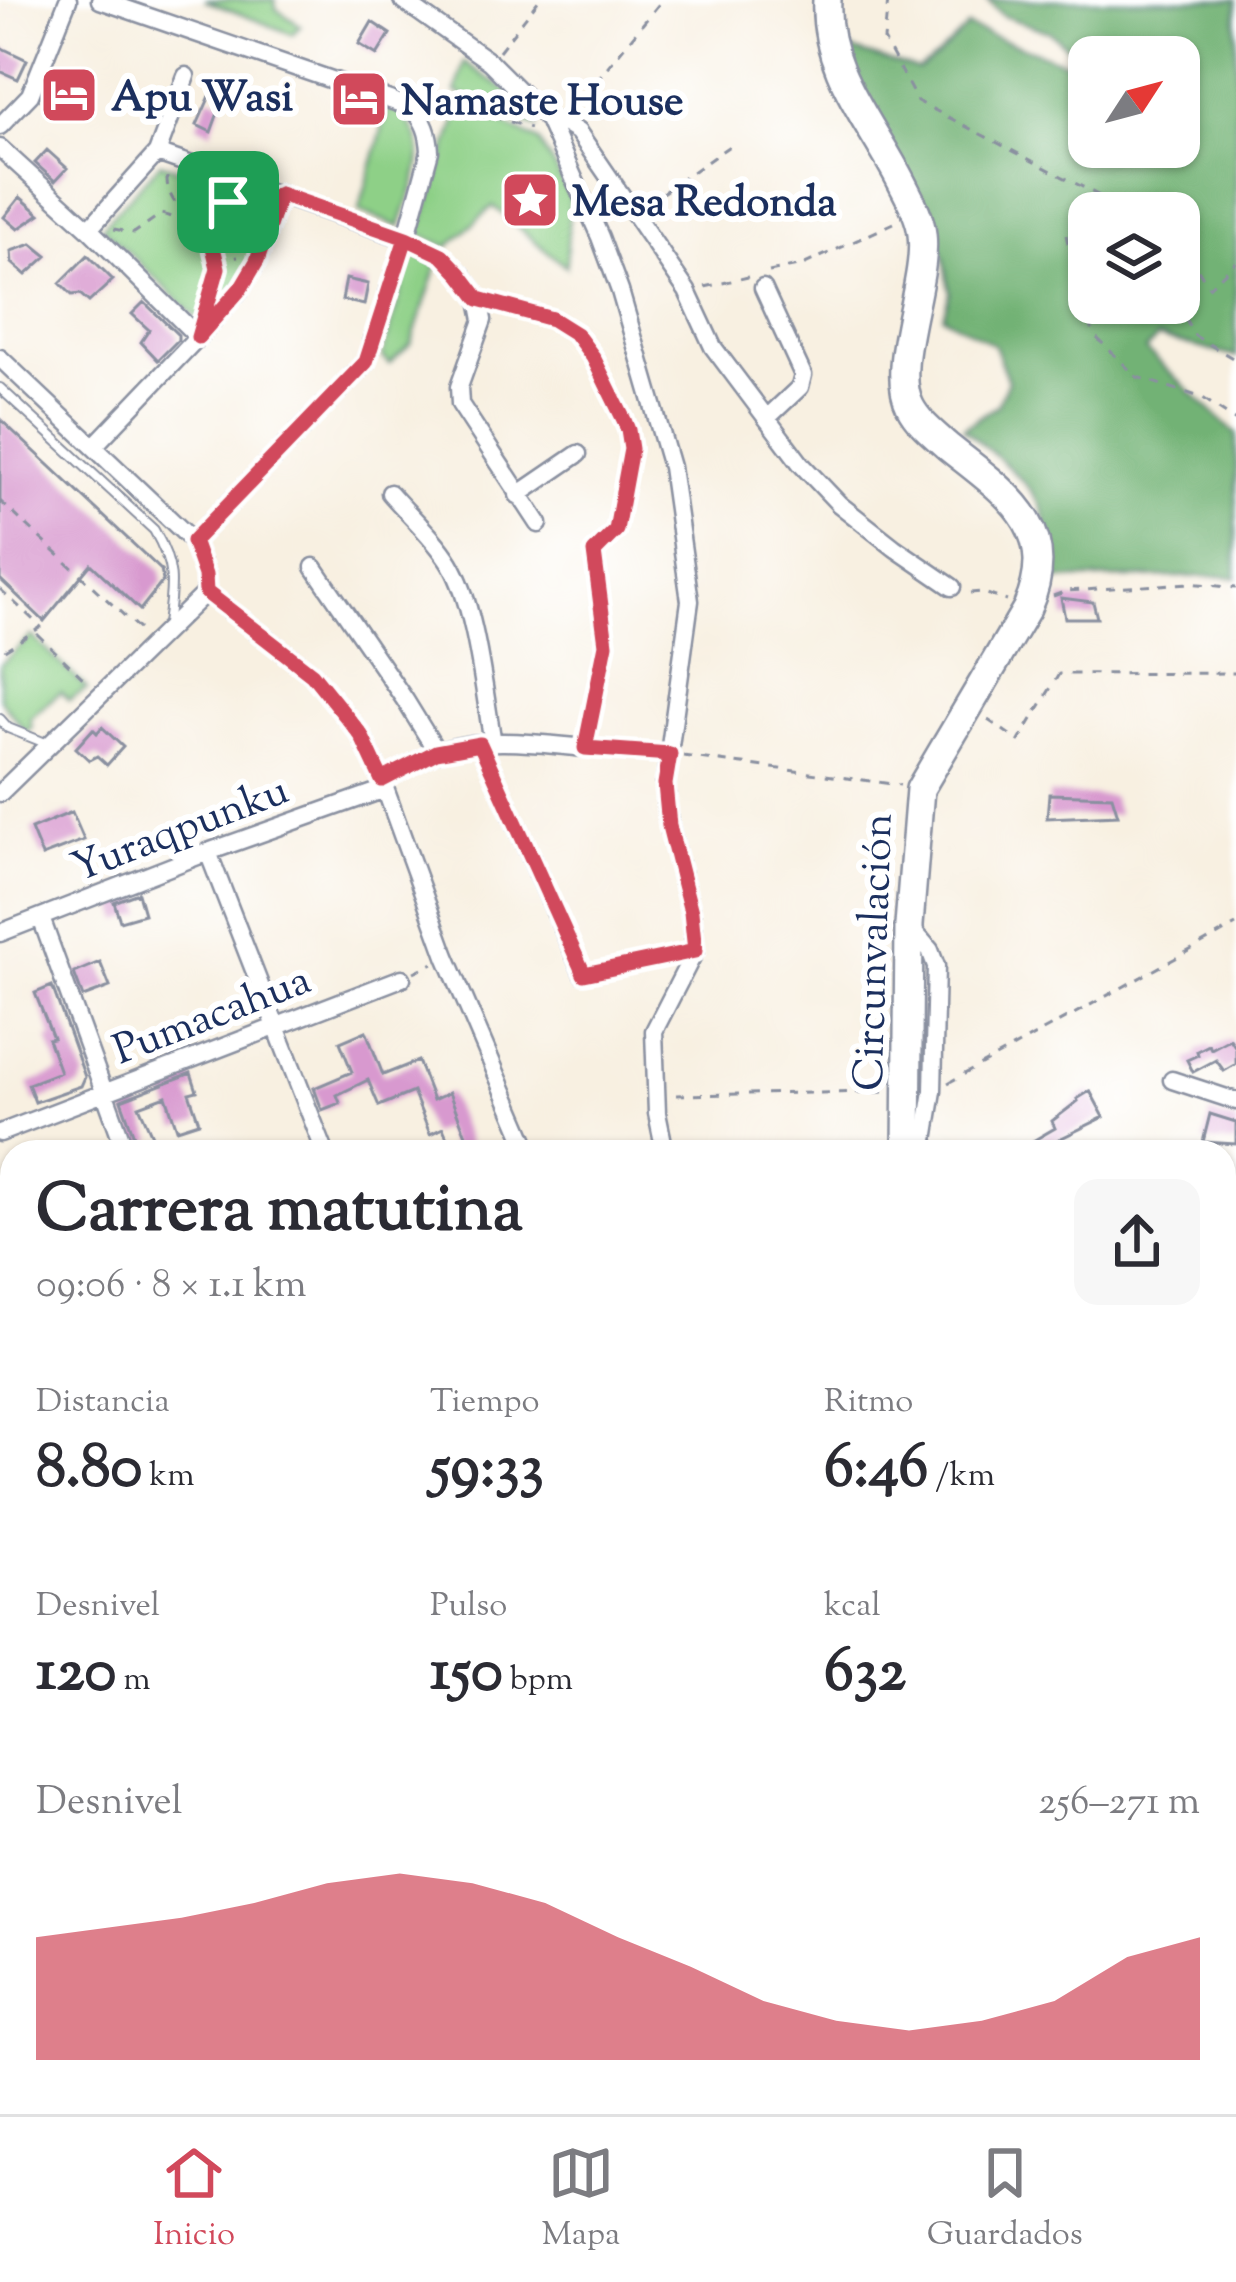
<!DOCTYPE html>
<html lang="es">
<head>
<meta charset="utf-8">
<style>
	:root { --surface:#fff; --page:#f7f7f7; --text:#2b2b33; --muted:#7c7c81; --line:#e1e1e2; --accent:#d1495b }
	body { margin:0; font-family:"Sorts Mill Goudy",serif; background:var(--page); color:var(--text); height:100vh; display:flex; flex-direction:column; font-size:45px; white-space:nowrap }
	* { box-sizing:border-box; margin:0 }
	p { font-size:39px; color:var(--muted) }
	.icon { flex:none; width:66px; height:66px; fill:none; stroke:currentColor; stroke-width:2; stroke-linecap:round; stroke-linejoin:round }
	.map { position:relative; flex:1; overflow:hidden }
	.sheet { position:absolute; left:0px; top:1140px; width:1236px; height:975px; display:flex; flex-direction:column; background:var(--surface); border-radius:36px 36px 0 0; box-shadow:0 3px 9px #0004 }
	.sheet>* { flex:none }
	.needle { width:78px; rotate:54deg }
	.controls { position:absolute; left:1068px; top:36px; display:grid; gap:24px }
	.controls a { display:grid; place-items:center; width:132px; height:132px; border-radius:24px; background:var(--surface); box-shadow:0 3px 9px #0004; font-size:60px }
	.pin { position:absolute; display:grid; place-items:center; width:102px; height:102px; color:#fff; margin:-51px; border-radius:24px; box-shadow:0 6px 18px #0006 }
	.round { display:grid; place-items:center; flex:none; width:126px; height:126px; border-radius:24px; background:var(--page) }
	.overview { display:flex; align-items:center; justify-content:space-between; height:204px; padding:0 36px }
	h1 { font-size:66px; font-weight:800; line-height:90px }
	.figures { display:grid; grid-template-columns:repeat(3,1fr); gap:18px; height:204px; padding:12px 36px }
	.figures div { display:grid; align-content:center }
	.figures b { font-size:60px; font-weight:800 }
	.figures small { font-size:33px; font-weight:400 }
	.figures p { font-size:33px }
	.chart { height:336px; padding:24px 36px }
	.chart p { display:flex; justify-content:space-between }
	.chart svg { width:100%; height:216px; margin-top:12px; fill:var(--accent); opacity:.7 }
	.dock { display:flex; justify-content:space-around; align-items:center; height:168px; border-top:3px solid var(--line); background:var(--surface); font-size:33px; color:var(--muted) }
	.dock a { display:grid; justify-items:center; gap:6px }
	.dock .selected { color:var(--accent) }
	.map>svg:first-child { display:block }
	.green { fill:#8ed087; stroke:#548072; stroke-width:3 }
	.forest { fill:#72b274; stroke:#467069; stroke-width:3; fill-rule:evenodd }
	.building { fill:#d899cf }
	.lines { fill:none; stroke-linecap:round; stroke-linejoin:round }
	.service-casing { stroke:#8a90a0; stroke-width:12 }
	.minor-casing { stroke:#8a90a0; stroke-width:21 }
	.tertiary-casing { stroke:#8a90a0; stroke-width:26 }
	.trunk-casing { stroke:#8a90a0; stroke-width:32 }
	.path { stroke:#8a90a0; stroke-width:3; stroke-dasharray:9 9; stroke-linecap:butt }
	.service { stroke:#fff; stroke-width:8 }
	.minor { stroke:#fff; stroke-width:16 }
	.tertiary { stroke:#fff; stroke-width:21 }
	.trunk { stroke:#fff; stroke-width:27 }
	.route-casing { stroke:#fff; stroke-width:24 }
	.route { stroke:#d1495b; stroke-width:15 }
	.labels { text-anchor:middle; stroke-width:12; stroke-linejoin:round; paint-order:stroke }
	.poi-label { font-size:42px; font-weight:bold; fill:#1b2f5e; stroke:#fff; text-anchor:start }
	.street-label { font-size:42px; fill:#1b2f5e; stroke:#fff }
</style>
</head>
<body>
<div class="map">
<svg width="1236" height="2114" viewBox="0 0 1236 2114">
	<rect width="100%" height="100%" fill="#fff"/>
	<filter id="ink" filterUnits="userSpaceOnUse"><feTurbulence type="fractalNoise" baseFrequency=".00833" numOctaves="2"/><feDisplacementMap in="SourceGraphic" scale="24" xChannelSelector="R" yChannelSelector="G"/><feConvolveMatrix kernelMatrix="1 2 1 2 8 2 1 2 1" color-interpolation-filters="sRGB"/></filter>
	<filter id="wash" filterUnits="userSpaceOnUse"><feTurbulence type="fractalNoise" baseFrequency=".004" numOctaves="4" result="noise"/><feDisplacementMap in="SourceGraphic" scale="48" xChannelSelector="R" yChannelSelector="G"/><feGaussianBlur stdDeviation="2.7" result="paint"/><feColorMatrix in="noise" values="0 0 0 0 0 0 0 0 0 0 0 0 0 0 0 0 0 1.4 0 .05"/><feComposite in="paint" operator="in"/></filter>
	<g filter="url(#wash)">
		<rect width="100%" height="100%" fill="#f8f0e1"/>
		<path class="green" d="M204,0H275L276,9L301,26L292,34Z
			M464,62L524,103L536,118L537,128L456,93Z
			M389,105C441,140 415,178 400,227L359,211Z
			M458,115L501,122L539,142L570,195L566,267L493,206L448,247L419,233Z
			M160,163L270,203L245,278L199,320L102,227Z
			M413,250L437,266L411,344L389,364L382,356Z
			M32,636L87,689L69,700L60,692L30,718L32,727L26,732L0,699V665Z
			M1224,1449L1236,1454V1557L1224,1559Z"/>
		<path class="forest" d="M987,0H1236V357L1158,337L1146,350L1236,434V578L1224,576L1050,580C1050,557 1050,534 1043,512C1033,483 986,449 963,428L997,405L1008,381L994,345L943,316L950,292L944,257L928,218L835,45L918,70L937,57L968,27L1089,71V147H1179V57H1089V66L1050,32L1003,16ZM1089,213H1179V303H1089Z
			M1236,1557V1690L1231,1676L1224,1678V1559Z"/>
		<g id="blocks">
			<path class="building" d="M372,22L390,34L377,55L359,44Z
				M0,47L27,60L18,79L0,71Z
				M210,96L222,102L211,132L197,125Z
				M47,150L67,168L55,181L35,163Z
				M20,197L40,214L18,229L4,217Z
				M32,244L47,256L26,275L12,263L11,251Z
				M88,255L113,280L89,302L80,294L72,295L60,283Z
				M346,279L368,284L364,305L342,300Z
				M144,302L178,335V340L158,360L141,342L149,330L132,314Z
				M0,419L161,570L163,581L140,610L91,564L44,621L0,579Z
				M1061,598L1093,602L1097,618H1065Z
				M102,727L123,747L107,765L97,756L89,760L76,748L93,729L97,733Z
				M1049,794L1112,796L1118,815L1047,818Z
				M72,812L84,840L42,856L31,829Z
				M138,893L144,914L120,921L114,902Z
				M100,962L110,987L83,997L74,973Z
				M52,986L85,1077L81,1086L35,1102L28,1084L60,1072L48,1039L53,1038L35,993Z
				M366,1031L383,1075L418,1061L433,1100L449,1093L470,1145L453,1152L443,1128L430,1134L413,1092L379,1106L368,1080L337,1095L340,1103L322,1110L314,1088L352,1072L340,1042Z
				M1230,1039L1236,1048V1064L1224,1071L1216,1060L1193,1072L1187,1060L1198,1055L1197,1051L1209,1045L1211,1049Z
				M191,1073L197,1091L189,1093L199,1122L177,1129L166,1096L139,1106L154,1140L138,1147L121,1100Z
				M1090,1091L1104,1117L1035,1151L1031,1142L1055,1128L1052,1121L1078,1101L1077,1099Z
				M1210,1114L1236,1122V1144L1203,1142Z"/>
		</g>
	</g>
	<g filter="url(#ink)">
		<use href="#blocks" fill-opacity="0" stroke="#8a90a0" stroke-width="3"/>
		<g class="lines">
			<defs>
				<path id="service" d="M0,388L154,530C175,566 173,584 167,624
					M0,719L8,728L48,744"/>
				<path id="minor" d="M100,0L413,108C425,122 429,133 430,151L406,239L366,362L193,541
					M402,0L490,62L548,120L600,237L620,291L671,467L690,601L665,783L669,825L691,912L695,951L654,1031L657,1113L665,1152
					M548,120L565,124L578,132L687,291L713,347L801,464L839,504L895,548L952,587
					M0,126L30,95L68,0
					M0,148L89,229L198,337
					M157,153L406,239L441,255L461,274L479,299L483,320L459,387L460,404L539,524
					M89,229L157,153L186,76
					M763,288L803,375L800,387L767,418
					M0,358L193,541L205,575L206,592L312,674L361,735L382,780L446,956L530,1152
					M95,445L198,337L241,288L257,261L280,194
					M390,493C409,515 435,538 450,563C476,606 484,693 493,743
					M518,495L578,454
					M314,567L405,700L437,752
					M480,744L583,974
					M382,780C399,772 416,761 433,754C479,735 536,743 585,748
					M0,793L206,592
					M208,852L325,1152
					M41,918L126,1152
					M909,926L930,950L936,966L933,1091L923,1152
					M0,933L208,852L385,789
					M1172,1080L1236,1101
					M0,1133L402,978
					M1224,1263L1236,1264
					M0,1339L12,1334
					M0,1348L12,1381
					M0,1558L12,1553
					M0,1778L12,1773
					M0,1846L12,1874
					M0,1930L12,1920
					M0,2093L12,2085
					M259,2103L263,2114
					M485,2103L490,2114
					M698,2103L704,2114
					M925,2103L931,2114
					M183,2114L200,2103
					M619,2114L644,2103
					M868,2114L890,2103
					M1058,2114L1062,2103
					M1208,2114V2103"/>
				<path id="tertiary" d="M0,1408L12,1400
					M0,1429L12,1430
					M295,2103L299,2114"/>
				<path id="trunk" d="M827,0C823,70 872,123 902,183C910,199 920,216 922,234C928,283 889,365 910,406C918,422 934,434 947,446C1004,492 1063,526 1027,608L920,789L909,925L907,1152
					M1224,1418L1236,1421"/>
			</defs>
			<use href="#service" class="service-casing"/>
			<use href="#minor" class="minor-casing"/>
			<use href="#tertiary" class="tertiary-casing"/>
			<use href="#trunk" class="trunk-casing"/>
			<path class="path" d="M888,0L884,40L917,101L1121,207L1124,213
				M499,51L539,0
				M424,95L530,128
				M433,107L460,106
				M573,109L659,4
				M167,177C166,196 180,209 191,223L205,208L228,202L241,210L256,204
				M648,203L735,142
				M1123,207L1162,213
				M114,229L134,233L161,214C187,221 221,235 217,269C217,278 210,288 208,297
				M1066,235L1081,298L1094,335L1137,377L1203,398L1236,421
				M1179,239L1209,287L1236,262
				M218,260L238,257
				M769,272L803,265L894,223
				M705,287L748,277
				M1176,303L1195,336L1236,360
				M498,304L552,319L576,334L593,357L628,430L630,449L616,530L594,552L606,644L588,729
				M0,501L140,630
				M0,589L41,627L0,653
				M970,593L981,592L1007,601
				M1053,596L1067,591L1190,583L1236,588
				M37,634L86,681
				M988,720L1019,741L1059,674L1236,673
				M599,749L650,753
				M683,756L900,785
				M597,971L676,955
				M414,972L433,963
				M948,1083L1236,925
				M676,1095L883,1092
				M490,1152L511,1144
				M1081,2105L1146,2114
				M1158,2114L1160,2103"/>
			<use href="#service" class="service"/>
			<use href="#minor" class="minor"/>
			<use href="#tertiary" class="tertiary"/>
			<use href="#trunk" class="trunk"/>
		</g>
	</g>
	<g class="lines" filter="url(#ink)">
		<defs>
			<path id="route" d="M228,202L206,208L191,223L212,243L218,268L198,337L241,288L257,261L280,194L406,238L442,255L460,274L479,299L552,319L576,334L593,357L624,420L628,430L631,449L616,530L594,552L606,644L585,748L670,754L665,784L669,826L691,912L695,951L584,974L480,744L436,752L382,780L361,735L312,674L206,592L205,575L193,541L366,362L406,238L280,194L242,210L228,202"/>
		</defs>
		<use href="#route" class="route-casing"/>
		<use href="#route" class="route"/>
	</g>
	<defs>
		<symbol id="hotel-square" viewBox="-11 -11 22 22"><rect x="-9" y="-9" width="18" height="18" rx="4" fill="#d1495b" stroke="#fff"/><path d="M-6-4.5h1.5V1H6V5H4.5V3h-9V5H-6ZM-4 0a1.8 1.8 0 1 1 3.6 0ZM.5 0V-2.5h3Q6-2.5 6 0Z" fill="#fff"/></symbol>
		<symbol id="sight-square" viewBox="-11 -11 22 22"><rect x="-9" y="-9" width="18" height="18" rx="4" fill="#d1495b" stroke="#fff"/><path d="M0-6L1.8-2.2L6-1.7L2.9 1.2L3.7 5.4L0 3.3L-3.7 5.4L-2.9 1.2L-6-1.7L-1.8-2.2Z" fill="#fff"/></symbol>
	</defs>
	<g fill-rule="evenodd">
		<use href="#hotel-square" x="36" y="62" width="66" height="66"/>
		<use href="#hotel-square" x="326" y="66" width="66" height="66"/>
		<use href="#sight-square" x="497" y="167" width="66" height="66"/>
	</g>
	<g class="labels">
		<g class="poi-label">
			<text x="111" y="110">Apu Wasi</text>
			<text x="401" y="114">Namaste House</text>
			<text x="572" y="215">Mesa Redonda</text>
		</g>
		<g class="street-label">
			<text transform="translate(179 827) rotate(-21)" y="15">Yuraqpunku</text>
			<text transform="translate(871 952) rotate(-88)" y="15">Circunvalación</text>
			<text transform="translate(211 1013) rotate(-21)" y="15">Pumacahua</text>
		</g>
	</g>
</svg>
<div class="controls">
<a><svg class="needle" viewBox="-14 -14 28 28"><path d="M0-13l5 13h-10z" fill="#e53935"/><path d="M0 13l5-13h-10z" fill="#7c7c81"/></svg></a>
<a><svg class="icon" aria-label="layers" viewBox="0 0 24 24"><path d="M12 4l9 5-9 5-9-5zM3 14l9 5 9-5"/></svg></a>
</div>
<div class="pin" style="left:228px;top:202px;background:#1e9e55"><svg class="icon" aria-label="arrive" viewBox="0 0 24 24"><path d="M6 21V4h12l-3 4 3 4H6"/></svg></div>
<section class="sheet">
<div class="overview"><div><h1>Carrera matutina</h1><p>09:06 · 8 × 1.1 km</p></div><a class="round"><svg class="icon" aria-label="share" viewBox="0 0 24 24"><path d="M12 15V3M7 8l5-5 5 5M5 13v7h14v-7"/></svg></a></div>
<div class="figures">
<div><p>Distancia</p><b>8.80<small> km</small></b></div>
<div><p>Tiempo</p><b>59:33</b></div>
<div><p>Ritmo</p><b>6:46<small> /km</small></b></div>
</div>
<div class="figures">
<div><p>Desnivel</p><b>120<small> m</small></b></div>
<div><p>Pulso</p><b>150<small> bpm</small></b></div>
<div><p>kcal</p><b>632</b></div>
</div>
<div class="chart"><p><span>Desnivel</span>256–271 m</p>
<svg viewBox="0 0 160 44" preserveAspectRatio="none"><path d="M0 44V19L10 17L20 15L30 12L40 8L50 6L60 8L70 12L80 19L90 25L100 32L110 36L120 38L130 36L140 32L150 23L160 19V44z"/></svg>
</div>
</section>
</div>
<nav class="dock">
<a class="selected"><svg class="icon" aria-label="home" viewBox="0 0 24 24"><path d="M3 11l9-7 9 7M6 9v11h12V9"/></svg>Inicio</a>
<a><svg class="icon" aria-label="map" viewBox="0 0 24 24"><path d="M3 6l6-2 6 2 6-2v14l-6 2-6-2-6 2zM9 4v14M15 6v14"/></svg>Mapa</a>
<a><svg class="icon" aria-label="saved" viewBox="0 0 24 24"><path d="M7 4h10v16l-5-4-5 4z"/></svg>Guardados</a>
</nav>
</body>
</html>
